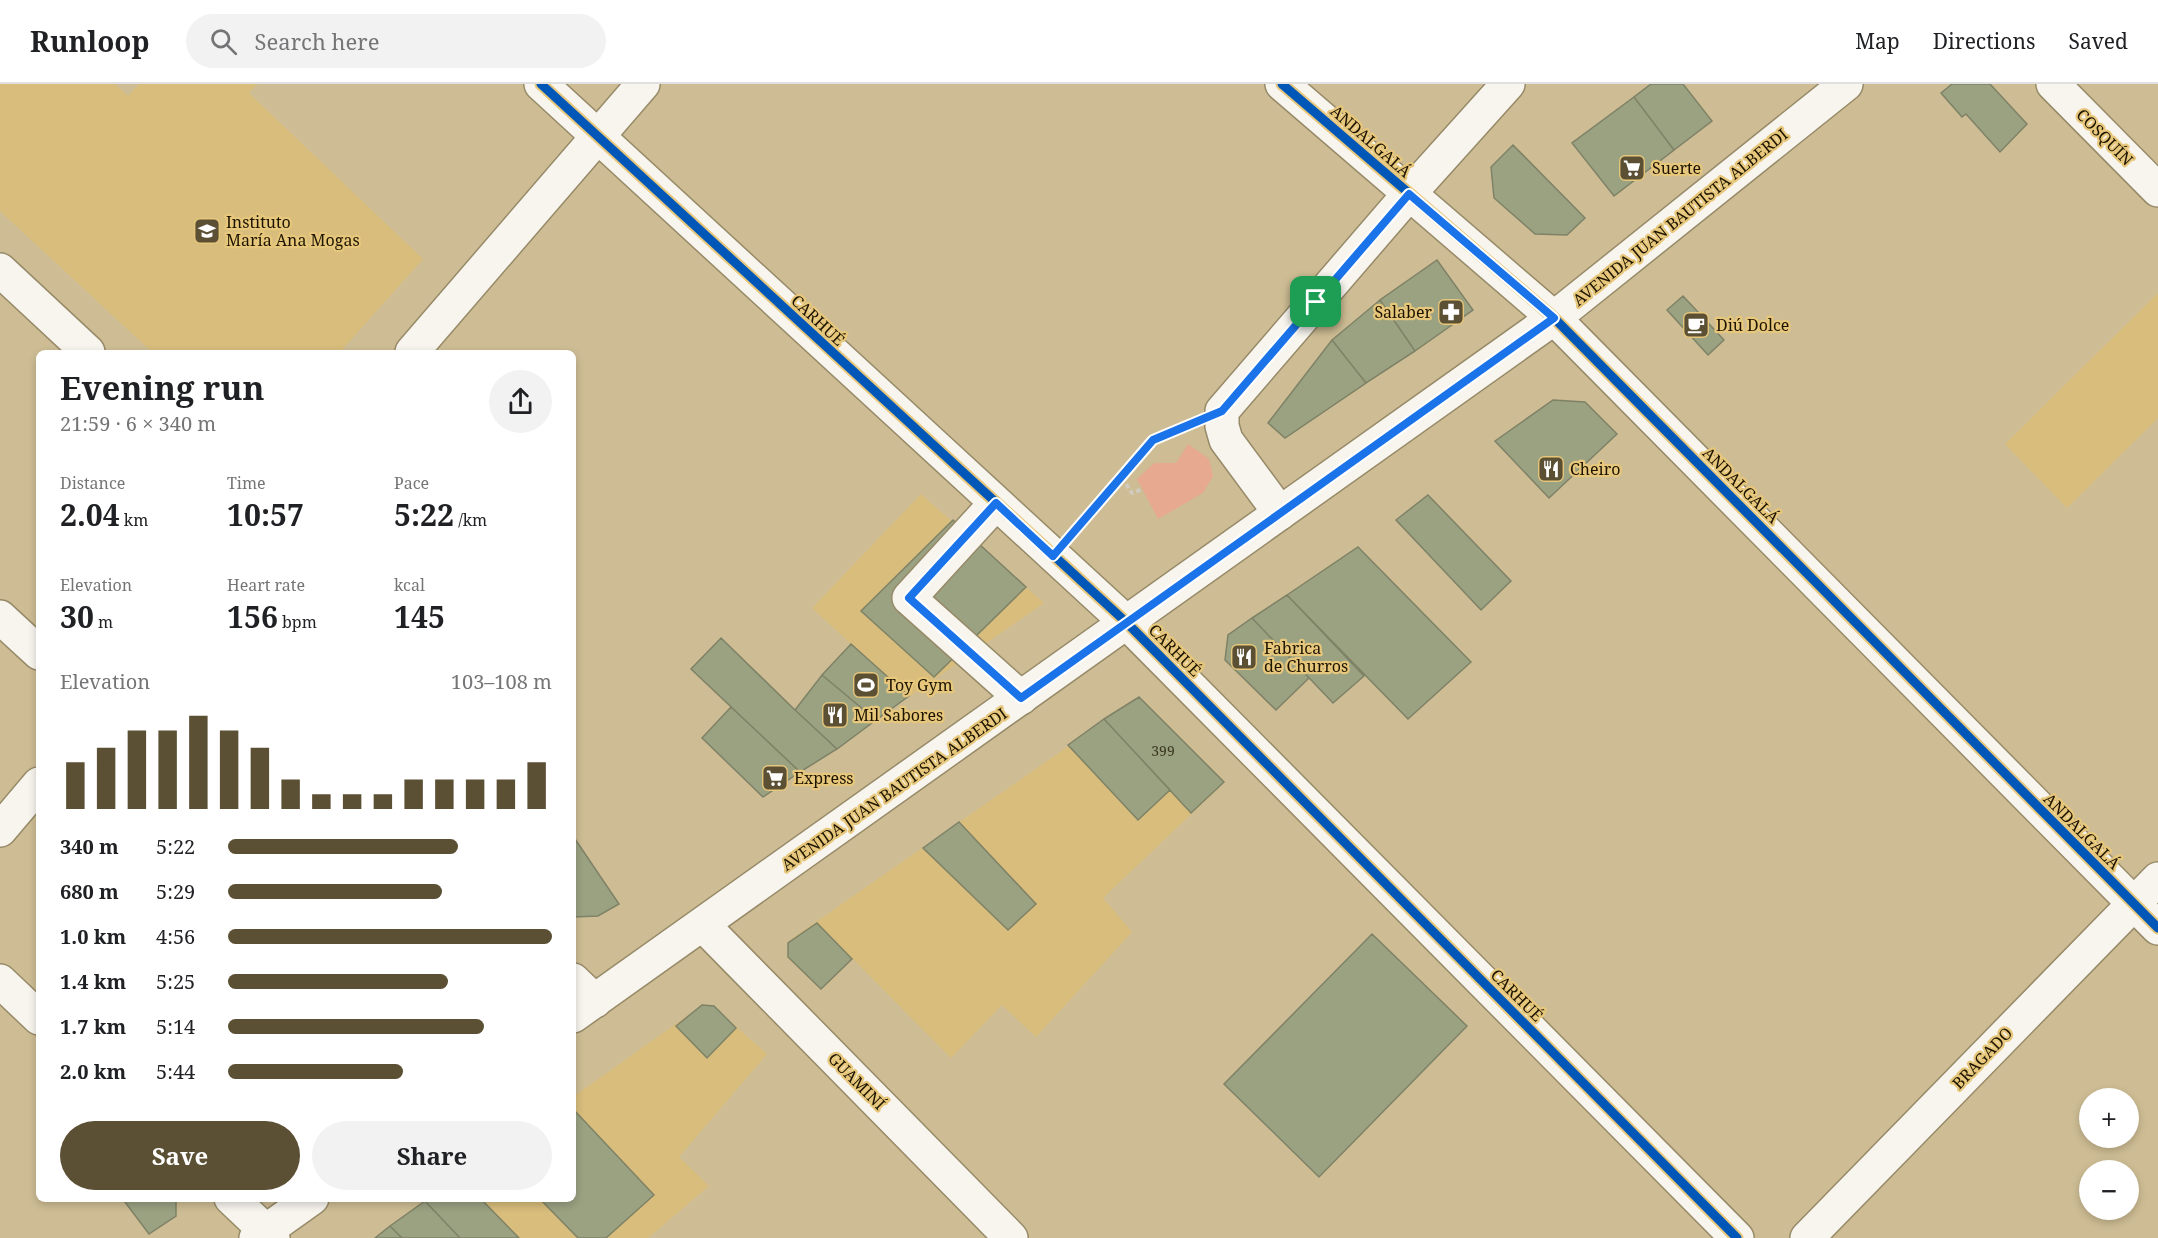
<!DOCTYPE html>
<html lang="en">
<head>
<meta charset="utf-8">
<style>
	:root { --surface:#fff; --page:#f2f2f2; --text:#202124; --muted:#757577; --line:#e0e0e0; --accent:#5b4f34 }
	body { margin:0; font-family:"Noto Serif",serif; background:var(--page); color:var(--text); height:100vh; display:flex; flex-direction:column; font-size:22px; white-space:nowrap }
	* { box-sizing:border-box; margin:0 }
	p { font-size:20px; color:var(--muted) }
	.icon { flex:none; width:33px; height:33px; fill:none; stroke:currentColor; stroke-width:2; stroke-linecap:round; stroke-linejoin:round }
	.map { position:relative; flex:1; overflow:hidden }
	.panel { position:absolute; left:36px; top:266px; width:540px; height:852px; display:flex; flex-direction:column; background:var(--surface); border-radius:9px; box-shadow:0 3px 9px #0003 }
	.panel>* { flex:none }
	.tools { position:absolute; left:2079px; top:1004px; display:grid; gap:12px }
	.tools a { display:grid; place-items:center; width:60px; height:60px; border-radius:50%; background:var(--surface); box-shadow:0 3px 9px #0003; font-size:30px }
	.pin { position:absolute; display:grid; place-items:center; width:51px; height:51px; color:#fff; margin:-26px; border-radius:12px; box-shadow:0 3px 9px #0006 }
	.round { display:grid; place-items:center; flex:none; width:63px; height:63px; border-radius:32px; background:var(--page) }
	.head { display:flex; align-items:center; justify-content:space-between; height:102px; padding:0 24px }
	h1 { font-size:33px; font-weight:700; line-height:45px }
	.stats { display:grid; grid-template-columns:repeat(3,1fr); gap:9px; height:102px; padding:6px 24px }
	.stats div { display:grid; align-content:center }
	.stats b { font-size:30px; font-weight:700 }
	.stats small { font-size:16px; font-weight:400 }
	.stats p { font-size:16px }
	.chart { height:168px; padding:12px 24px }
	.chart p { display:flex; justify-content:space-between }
	.chart svg { width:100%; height:108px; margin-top:6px; stroke:var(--accent); stroke-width:6 }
	.button { display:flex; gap:12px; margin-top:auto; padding:12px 24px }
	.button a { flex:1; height:69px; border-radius:36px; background:var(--accent); color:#fff; font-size:24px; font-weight:700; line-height:69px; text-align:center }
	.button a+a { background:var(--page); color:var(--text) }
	ul { padding:0 24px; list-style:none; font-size:20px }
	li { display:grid; grid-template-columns:96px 72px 1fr; align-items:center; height:45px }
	li i { height:15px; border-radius:8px; background:var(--accent) }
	header { display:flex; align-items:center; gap:36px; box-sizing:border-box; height:84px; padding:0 30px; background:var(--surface); border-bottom:2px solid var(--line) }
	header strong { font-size:28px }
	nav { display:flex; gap:33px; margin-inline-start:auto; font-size:21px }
	.search { width:420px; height:54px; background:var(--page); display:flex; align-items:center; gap:15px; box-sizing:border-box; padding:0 21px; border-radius:33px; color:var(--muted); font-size:22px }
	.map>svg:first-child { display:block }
	.built { fill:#d8bd7c }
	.green { fill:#e7a990 }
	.building { fill:#9aa282; stroke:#7f8266; stroke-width:1.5 }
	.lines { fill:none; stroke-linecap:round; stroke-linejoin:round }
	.minor-casing { stroke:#978a68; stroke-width:36 }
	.major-casing { stroke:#978a68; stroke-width:36 }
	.path { stroke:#d1cbbe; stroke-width:4; stroke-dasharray:4.5 3; stroke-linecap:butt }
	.minor { stroke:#f8f5ef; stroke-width:33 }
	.major { stroke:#f8f5ef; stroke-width:33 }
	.cycleway-casing { stroke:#e7c77b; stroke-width:13 }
	.cycleway { stroke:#0057b8; stroke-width:9 }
	.route-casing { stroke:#fff; stroke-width:12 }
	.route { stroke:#1a73e8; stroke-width:8 }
	.labels { text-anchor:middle; stroke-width:4.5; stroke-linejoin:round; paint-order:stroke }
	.number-label { font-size:14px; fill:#3c3820 }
	.street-label { font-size:16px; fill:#1d1400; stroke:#e7c77b }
	.poi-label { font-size:16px; fill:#1d1400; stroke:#e7c77b; text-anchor:start }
</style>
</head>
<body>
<header>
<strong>Runloop</strong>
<div class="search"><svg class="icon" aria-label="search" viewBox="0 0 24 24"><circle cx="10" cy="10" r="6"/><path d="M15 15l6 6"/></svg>Search here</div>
<nav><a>Map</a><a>Directions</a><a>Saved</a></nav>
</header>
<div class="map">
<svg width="2158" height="1154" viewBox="0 0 2158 1154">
	<rect width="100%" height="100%" fill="#cebd94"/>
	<path class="built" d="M0,0H115L128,12L139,0H257L249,9L423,175L340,268H152L0,127Z
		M2158,209V334L2067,424L2005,360Z
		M921,410L1044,519L909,613L812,524Z
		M1139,613L1224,699L1103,814L1132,848L1036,953L1002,921L951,974L853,875L821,905L787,873L790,856Z
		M701,922L716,925L767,970L679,1073L709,1102L648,1154H374L430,1115L573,1114V1013Z"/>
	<path class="green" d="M1188,360L1209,375L1213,392L1203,409L1158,435L1137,395L1154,379H1176Z"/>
	<path class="building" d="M1651,0H1683L1712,37L1674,66L1634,13Z
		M1952,0H1990L2027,40L2000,68L1966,30L1962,33L1941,9Z
		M1634,13L1674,66L1614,112L1572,59Z
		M1513,61L1585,134L1567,151L1535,150L1494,114L1491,83Z
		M1437,176L1473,226L1415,267L1380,216Z
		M1683,212L1724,256L1708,271L1667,226Z
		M1380,216L1415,267L1366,299L1332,256Z
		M1332,256L1366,299L1285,354L1268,339Z
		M1553,316L1585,318L1617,350L1549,414L1495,357Z
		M1428,411L1511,497L1481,526L1396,436Z
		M953,436L1026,503L934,593L861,527Z
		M1358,463L1471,578L1408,635L1287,511Z
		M1287,511L1364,592L1333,619L1252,534Z
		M1252,534L1309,594L1276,626L1225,576L1228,551Z
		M721,554L795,626L837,665L800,688L691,585Z
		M851,560L909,612L876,636L822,591Z
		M822,591L876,636L837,665L795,626Z
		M1139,613L1224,698L1191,729L1104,635Z
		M731,623L800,688L763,713L702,654Z
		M1104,635L1170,706L1138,736L1068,661Z
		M959,738L1036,820L1008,846L923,764Z
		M573,752L619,820L598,832L573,833Z
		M817,839L852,875L821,905L788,873V859Z
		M1372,850L1467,942L1319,1093L1224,1000Z
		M702,921L714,922L736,944L707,974L676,942Z
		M573,1025L654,1111L606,1154H578L539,1114H573Z
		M129,1114H176V1132L149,1150L125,1118Z
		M428,1114H480L519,1154H460L425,1117Z
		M425,1117L460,1154H402L390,1142Z
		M390,1142L402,1154H375Z"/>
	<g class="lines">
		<defs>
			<path id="minor" d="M541,0L1127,539L1737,1154
				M1282,0L1554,234L2158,844
				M2053,0L2158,106
				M0,186L88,268
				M412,268L643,0
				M996,419L909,514L1021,614
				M1280,429L1226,356L1222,342V327L1409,110L1508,0
				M0,533L39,569
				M0,746L39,700
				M703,841L1011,1154
				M573,896L595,917
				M0,897L39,934
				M231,1114L273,1154
				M1807,1154L2158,795"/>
			<path id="major" d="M573,932L1554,234L1846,0
				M256,1154L312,1114"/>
		</defs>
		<use href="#minor" class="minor-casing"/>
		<use href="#major" class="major-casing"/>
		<path class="path" d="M1122,394L1132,409L1143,405
			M1076,446L1153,355L1188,341"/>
		<use href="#minor" class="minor"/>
		<use href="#major" class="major"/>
		<defs>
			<path id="cycleway" d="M541,0L1127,539L1737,1154
				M1282,0L1554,234L2158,844"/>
		</defs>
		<use href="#cycleway" class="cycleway-casing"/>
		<use href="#cycleway" class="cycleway"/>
	</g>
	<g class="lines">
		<defs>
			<path id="route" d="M1409,110L1554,234L1021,614L909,514L996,419L1053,472L1153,356L1222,327Z"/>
		</defs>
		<use href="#route" class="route-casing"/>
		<use href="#route" class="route"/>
	</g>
	<defs>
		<symbol id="supermarket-square" viewBox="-11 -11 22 22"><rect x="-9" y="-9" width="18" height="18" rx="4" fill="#5b4f34" stroke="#e7c77b"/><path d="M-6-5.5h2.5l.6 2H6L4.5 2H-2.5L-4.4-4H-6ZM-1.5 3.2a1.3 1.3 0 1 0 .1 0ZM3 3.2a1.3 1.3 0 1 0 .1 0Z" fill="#fff"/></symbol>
		<symbol id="school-square" viewBox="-11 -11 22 22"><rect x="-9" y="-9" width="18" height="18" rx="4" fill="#5b4f34" stroke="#e7c77b"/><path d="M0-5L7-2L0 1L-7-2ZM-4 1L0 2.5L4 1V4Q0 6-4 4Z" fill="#fff"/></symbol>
		<symbol id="pharmacy-square" viewBox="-11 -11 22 22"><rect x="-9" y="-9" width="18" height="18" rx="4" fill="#5b4f34" stroke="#e7c77b"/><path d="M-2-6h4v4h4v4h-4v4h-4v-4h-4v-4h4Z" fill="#fff"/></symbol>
		<symbol id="cafe-square" viewBox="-11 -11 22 22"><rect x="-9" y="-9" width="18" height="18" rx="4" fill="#5b4f34" stroke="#e7c77b"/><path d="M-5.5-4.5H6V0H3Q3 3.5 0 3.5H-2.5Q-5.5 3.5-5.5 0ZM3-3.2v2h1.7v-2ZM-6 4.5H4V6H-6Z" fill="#fff"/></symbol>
		<symbol id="restaurant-square" viewBox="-11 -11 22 22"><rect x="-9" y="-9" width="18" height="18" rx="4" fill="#5b4f34" stroke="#e7c77b"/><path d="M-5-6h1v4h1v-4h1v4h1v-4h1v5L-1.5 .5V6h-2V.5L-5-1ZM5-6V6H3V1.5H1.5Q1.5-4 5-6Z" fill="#fff"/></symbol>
		<symbol id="stadium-square" viewBox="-11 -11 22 22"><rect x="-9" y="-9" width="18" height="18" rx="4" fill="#5b4f34" stroke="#e7c77b"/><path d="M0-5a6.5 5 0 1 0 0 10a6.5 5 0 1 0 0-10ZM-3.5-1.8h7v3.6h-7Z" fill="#fff"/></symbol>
	</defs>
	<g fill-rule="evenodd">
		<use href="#supermarket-square" x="1617" y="69" width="30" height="30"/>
		<use href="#school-square" x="192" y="132" width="30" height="30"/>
		<use href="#pharmacy-square" x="1436" y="213" width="30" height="30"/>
		<use href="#cafe-square" x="1681" y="226" width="30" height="30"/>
		<use href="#restaurant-square" x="1536" y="370" width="30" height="30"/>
		<use href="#restaurant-square" x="1229" y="558" width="30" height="30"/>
		<use href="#stadium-square" x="851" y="586" width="30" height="30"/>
		<use href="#restaurant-square" x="820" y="616" width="30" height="30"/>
		<use href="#supermarket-square" x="760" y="679" width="30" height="30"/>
	</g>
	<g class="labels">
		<g class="number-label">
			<text x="1163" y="672">399</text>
		</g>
		<g class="street-label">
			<text transform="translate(2105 53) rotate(45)" y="6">COSQUÍN</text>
			<text transform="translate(1371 57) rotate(41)" y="6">ANDALGALÁ</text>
			<text transform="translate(1680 133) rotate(-39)" y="6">AVENIDA JUAN BAUTISTA ALBERDI</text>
			<text transform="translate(818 236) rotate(43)" y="6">CARHUÉ</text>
			<text transform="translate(1741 401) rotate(45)" y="6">ANDALGALÁ</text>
			<text transform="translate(1175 566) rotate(45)" y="6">CARHUÉ</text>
			<text transform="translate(894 705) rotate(-35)" y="6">AVENIDA JUAN BAUTISTA ALBERDI</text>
			<text transform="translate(2082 747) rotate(45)" y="6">ANDALGALÁ</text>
			<text transform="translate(1517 911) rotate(45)" y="6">CARHUÉ</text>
			<text transform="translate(1982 974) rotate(-46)" y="6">BRAGADO</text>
			<text transform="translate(857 997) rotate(45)" y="6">GUAMINÍ</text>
		</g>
		<g class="poi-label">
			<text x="1652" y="90">Suerte</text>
			<text x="226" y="144">Instituto<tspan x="226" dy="18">María Ana Mogas</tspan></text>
			<text x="1432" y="234" text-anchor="end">Salaber</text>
			<text x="1716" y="247">Diú Dolce</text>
			<text x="1570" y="391">Cheiro</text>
			<text x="1264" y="570">Fabrica<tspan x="1264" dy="18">de Churros</tspan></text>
			<text x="886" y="607">Toy Gym</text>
			<text x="854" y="637">Mil Sabores</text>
			<text x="794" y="700">Express</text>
		</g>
	</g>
</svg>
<div class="tools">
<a>+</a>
<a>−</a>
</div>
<div class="pin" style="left:1316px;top:218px;background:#1e9e55"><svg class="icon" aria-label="arrive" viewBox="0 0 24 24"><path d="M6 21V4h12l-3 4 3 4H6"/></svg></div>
<section class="panel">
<div class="head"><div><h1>Evening run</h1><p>21:59 · 6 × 340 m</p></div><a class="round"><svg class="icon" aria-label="share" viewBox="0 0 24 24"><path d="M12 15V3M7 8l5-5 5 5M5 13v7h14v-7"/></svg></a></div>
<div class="stats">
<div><p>Distance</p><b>2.04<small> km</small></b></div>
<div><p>Time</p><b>10:57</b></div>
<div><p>Pace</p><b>5:22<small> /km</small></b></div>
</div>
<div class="stats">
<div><p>Elevation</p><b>30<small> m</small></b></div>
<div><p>Heart rate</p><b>156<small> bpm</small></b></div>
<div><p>kcal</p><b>145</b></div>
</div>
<div class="chart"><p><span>Elevation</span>103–108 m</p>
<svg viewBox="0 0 160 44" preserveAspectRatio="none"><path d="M5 44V25M15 44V19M25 44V12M35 44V12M45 44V6M55 44V12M65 44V19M75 44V32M85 44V38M95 44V38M105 44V38M115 44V32M125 44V32M135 44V32M145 44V32M155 44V25"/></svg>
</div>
<ul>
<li><b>340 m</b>5:22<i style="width:71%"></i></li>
<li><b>680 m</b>5:29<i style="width:66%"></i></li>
<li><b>1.0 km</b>4:56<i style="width:100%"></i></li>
<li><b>1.4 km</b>5:25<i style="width:68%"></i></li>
<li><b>1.7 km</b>5:14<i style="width:79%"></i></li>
<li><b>2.0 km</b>5:44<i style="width:54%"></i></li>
</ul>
<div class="button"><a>Save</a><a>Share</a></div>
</section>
</div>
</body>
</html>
